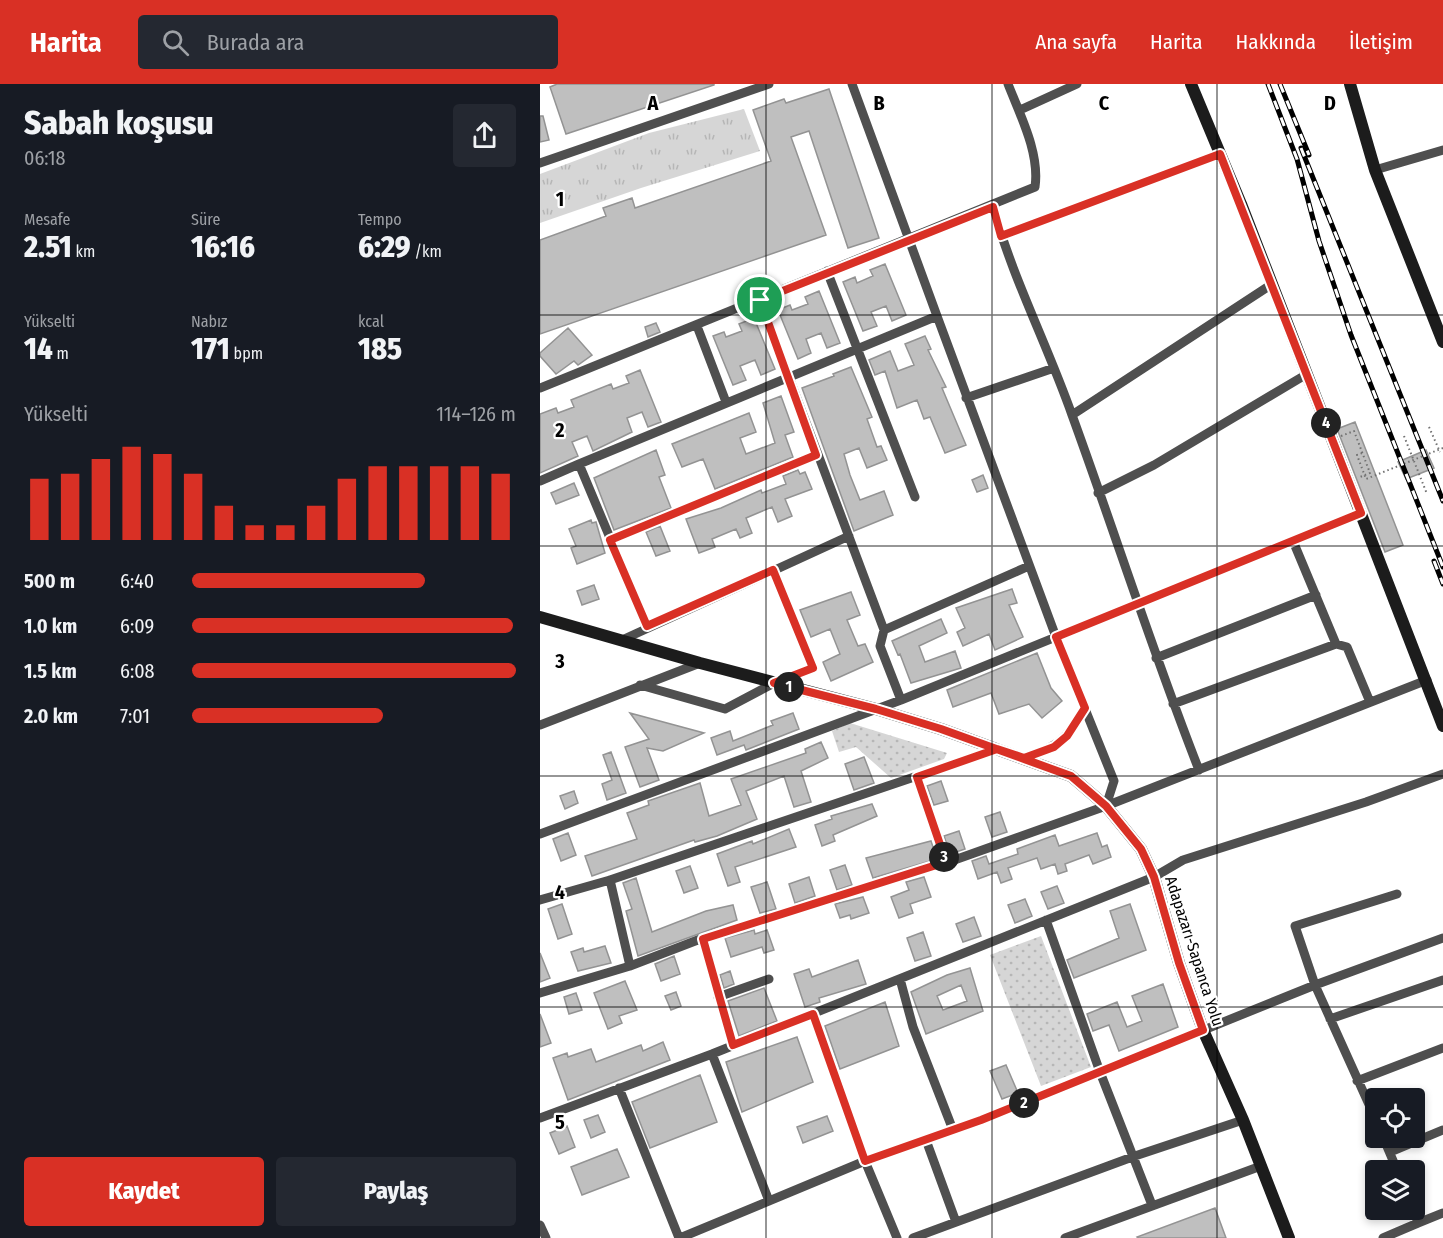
<!DOCTYPE html>
<html lang="tr">
<head>
<meta charset="utf-8">
<style>
	:root { --surface:#171b24; --page:#242831; --text:#f1f3f6; --muted:#9ea1a6; --accent:#d93025 }
	body { margin:0; font-family:"Fira Sans Condensed",sans-serif; background:var(--page); color:var(--text); height:100vh; display:flex; flex-direction:column; font-size:22px; white-space:nowrap }
	* { box-sizing:border-box; margin:0 }
	p { font-size:20px; color:var(--muted) }
	.icon { flex:none; width:33px; height:33px; fill:none; stroke:currentColor; stroke-width:2; stroke-linecap:round; stroke-linejoin:round }
	.map { position:relative; flex:1; overflow:hidden }
	.panel { display:flex; flex-direction:column; background:var(--surface); width:540px }
	.panel>* { flex:none }
	.buttons { position:absolute; left:825px; top:1004px; display:grid; gap:12px }
	.buttons a { display:grid; place-items:center; width:60px; height:60px; border-radius:6px; background:var(--surface); box-shadow:0 3px 9px #0003; font-size:30px }
	.pin { position:absolute; display:grid; place-items:center; width:51px; height:51px; color:#fff; margin:-26px; border:3px solid #fff; border-radius:50%; box-shadow:0 2px 6px #0007 }
	.km { position:absolute; width:30px; height:30px; margin:-15px; border-radius:50%; background:#222; color:#fff; font-size:16px; line-height:30px; text-align:center }
	.round { display:grid; place-items:center; flex:none; width:63px; height:63px; border-radius:6px; background:var(--page) }
	.head { display:flex; align-items:center; justify-content:space-between; height:102px; padding:0 24px }
	h1 { font-size:33px; font-weight:800; line-height:45px }
	.figures { display:grid; grid-template-columns:repeat(3,1fr); gap:9px; height:102px; padding:6px 24px }
	.figures div { display:grid; align-content:center }
	.figures b { font-size:30px; font-weight:800 }
	.figures small { font-size:16px; font-weight:400 }
	.figures p { font-size:16px }
	.chart { height:168px; padding:12px 24px }
	.chart p { display:flex; justify-content:space-between }
	.chart svg { width:100%; height:108px; margin-top:6px; stroke:var(--accent); stroke-width:6 }
	.button { display:flex; gap:12px; margin-top:auto; padding:12px 24px }
	.button a { flex:1; height:69px; border-radius:6px; background:var(--accent); color:#fff; font-size:24px; font-weight:800; line-height:69px; text-align:center }
	.button a+a { background:var(--page); color:var(--text) }
	ul { padding:0 24px; list-style:none; font-size:20px }
	li { display:grid; grid-template-columns:96px 72px 1fr; align-items:center; height:45px }
	li i { height:15px; border-radius:8px; background:var(--accent) }
	header { display:flex; align-items:center; gap:36px; box-sizing:border-box; height:84px; padding:0 30px; background:var(--accent); color:#fff }
	header strong { font-size:28px }
	nav { display:flex; gap:33px; margin-inline-start:auto; font-size:21px }
	.search { width:420px; height:54px; background:var(--page); display:flex; align-items:center; gap:15px; box-sizing:border-box; padding:0 21px; border-radius:6px; color:var(--muted); font-size:22px }
	main { display:flex; flex:1; min-height:0 }
	.map>svg:first-child { display:block }
	.grass { fill:url(#grass-tufts) }
	.park { fill:url(#park-dots) }
	.building { fill:#bfbfbf; stroke:#939393; stroke-width:1.5; fill-rule:evenodd }
	.lines { fill:none; stroke-linecap:round; stroke-linejoin:round }
	.path { stroke:#717171; stroke-width:2; stroke-dasharray:1.5 3; stroke-linecap:butt }
	.street { stroke:#4f4f4f; stroke-width:9 }
	.secondary { stroke:#1c1c1c; stroke-width:12 }
	.rail-casing { stroke:#000; stroke-width:5 }
	.rail { stroke:#fff; stroke-width:3; stroke-dasharray:9; stroke-linecap:butt }
	.route-casing { stroke:#fff; stroke-width:12 }
	.route { stroke:#d93025; stroke-width:8 }
	.grid { fill:none; stroke:#000; stroke-width:1.5; stroke-opacity:0.55 }
	.labels { text-anchor:middle; stroke-width:4.5; stroke-linejoin:round; paint-order:stroke }
	.street-label { font-size:16px; fill:#000; stroke:#fff }
	.grid-label { font-size:20px; text-anchor:middle; font-weight:bold; fill:#000; stroke:#fff; stroke-width:4.5; stroke-linejoin:round; paint-order:stroke }
</style>
</head>
<body>
<header>
<strong>Harita</strong>
<div class="search"><svg class="icon" aria-label="search" viewBox="0 0 24 24"><circle cx="10" cy="10" r="6"/><path d="M15 15l6 6"/></svg>Burada ara</div>
<nav><a>Ana sayfa</a><a>Harita</a><a>Hakkında</a><a>İletişim</a></nav>
</header>
<main>
<section class="panel">
<div class="head"><div><h1>Sabah koşusu</h1><p>06:18</p></div><a class="round"><svg class="icon" aria-label="share" viewBox="0 0 24 24"><path d="M12 15V3M7 8l5-5 5 5M5 13v7h14v-7"/></svg></a></div>
<div class="figures">
<div><p>Mesafe</p><b>2.51<small> km</small></b></div>
<div><p>Süre</p><b>16:16</b></div>
<div><p>Tempo</p><b>6:29<small> /km</small></b></div>
</div>
<div class="figures">
<div><p>Yükselti</p><b>14<small> m</small></b></div>
<div><p>Nabız</p><b>171<small> bpm</small></b></div>
<div><p>kcal</p><b>185</b></div>
</div>
<div class="chart"><p><span>Yükselti</span>114–126 m</p>
<svg viewBox="0 0 160 44" preserveAspectRatio="none"><path d="M5 44V19M15 44V17M25 44V11M35 44V6M45 44V9M55 44V17M65 44V30M75 44V38M85 44V38M95 44V30M105 44V19M115 44V14M125 44V14M135 44V14M145 44V14M155 44V17"/></svg>
</div>
<ul>
<li><b>500 m</b>6:40<i style="width:72%"></i></li>
<li><b>1.0 km</b>6:09<i style="width:99%"></i></li>
<li><b>1.5 km</b>6:08<i style="width:100%"></i></li>
<li><b>2.0 km</b>7:01<i style="width:59%"></i></li>
</ul>
<div class="button"><a>Kaydet</a><a>Paylaş</a></div>
</section>
<div class="map">
<svg width="903" height="1154" viewBox="0 0 903 1154">
	<defs>
		<pattern id="grass-tufts" width="24" height="20" patternUnits="userSpaceOnUse" patternTransform="scale(1.5)"><rect width="24" height="20" fill="#d6d6d6"/><path d="M3 7l-1-3M5 7V3M7 7l1-3M15 17l-1-3M17 17v-4M19 17l1-3" fill="none" stroke="#b6b6b6"/></pattern>
		<pattern id="park-dots" width="8" height="8" patternUnits="userSpaceOnUse" patternTransform="scale(1.5)"><rect width="8" height="8" fill="#d6d6d6"/><path d="M2 2h.1M6 6h.1" fill="none" stroke="#b6b6b6" stroke-width="1.8" stroke-linecap="round"/></pattern>
	</defs>
	<rect width="100%" height="100%" fill="#fff"/>
	<path class="grass" d="M204,25L220,67L101,104L0,139V90L109,49Z"/>
	<path class="park" d="M310,639L407,669L404,675L351,694L316,663L299,668L292,647Z
		M501,852L551,983L501,1002L450,871Z"/>
	<path class="building" d="M17,0H174V1L26,50L10,3Z
		M289,5L339,154L308,164L269,47L251,53L286,151L0,250V156L66,132L63,124L92,114L95,124L231,77L213,26L244,15L246,19Z
		M0,32H3L9,56L0,58Z
		M345,180L366,231L352,237L346,222L331,228L337,242L323,247L303,198L315,193L317,199L333,192L330,186Z
		M279,207L300,259L287,264L281,249L266,255L271,269L258,275L238,226L250,221L252,226L268,220L265,213Z
		M214,234L235,285L221,291L215,276L200,282L206,296L193,301L173,252L184,248L186,253L202,247L199,240Z
		M116,239L120,248L108,253L105,243Z
		M28,244L52,271L38,281L34,277L16,290L0,272V269Z
		M385,252L391,265L388,266L406,303L402,304L426,361L405,369L390,333L384,335L377,316L357,324L345,287L335,291L329,276L350,267L358,287L374,281L365,260Z
		M311,283L332,333L327,335L337,363L341,362L347,376L327,384L319,364L304,370L310,391L320,416L344,407L353,431L314,447L262,304L294,292L293,290Z
		M100,286L121,338L108,343L102,328L87,334L92,348L53,367L47,352L32,358L38,372L0,389V330L16,324L18,329L34,323L31,316L71,300L73,305L89,299L86,292Z
		M241,312L254,348L245,351L253,373L175,405L163,375L142,383L132,360L209,329L216,348L200,354L206,370L235,359L223,319Z
		M815,338L863,461L845,468L797,345Z
		M116,366L125,391L119,393L131,424L74,446L54,394Z
		M886,366L894,384L866,395L858,378Z
		M258,386L260,390L265,388L272,405L245,415L252,432L238,438L232,423L206,434L212,449L200,454L196,445L172,455L175,463L159,469L146,435L181,424L221,406L222,409L246,400L243,392Z
		M443,391L448,404L437,408L432,396Z
		M34,399L39,411L16,420L11,409Z
		M51,436L52,439L56,438L65,469L37,480L31,464L36,462L29,445Z
		M120,442L130,467L116,472L106,448Z
		M54,501L59,515L42,521L37,507Z
		M472,505L477,519L469,521L483,553L455,566L449,550L423,562L417,548L425,544L416,524Z
		M311,508L320,531L307,536L318,562L325,560L333,578L291,597L283,578L300,570L290,545L271,553L260,526Z
		M401,535L407,549L379,562L385,578L415,567L421,584L371,599L360,570L358,571L352,557Z
		M497,569L511,604L522,617L502,634L489,620L459,630L451,609L413,623L407,606Z
		M90,629L164,649L123,667L107,664L119,696L100,703L85,663L109,655Z
		M253,629L259,645L206,666L204,661L177,671L171,654L190,647L193,657L233,641L231,637Z
		M281,658L288,674L261,687L271,718L254,723L244,692L206,707L217,735L177,752L155,758L154,756L52,792L45,772L97,755L87,729L109,721L108,717L160,699L169,732L201,721L191,695L266,669L265,665Z
		M71,668L86,709L67,716L62,700L72,696L63,671Z
		M324,673L334,699L314,706L305,680Z
		M401,697L408,717L394,721L387,702Z
		M34,707L38,719L25,725L20,712Z
		M332,720L337,732L293,751L295,757L282,762L275,741L292,735L291,732Z
		M460,728L467,748L452,753L445,733Z
		M249,745L256,763L195,783L200,798L188,802L177,770L212,757L213,760Z
		M419,747L425,765L410,770L404,752Z
		M28,749L36,771L21,777L13,755Z
		M557,749L562,763L567,761L571,773L553,780L549,771L525,780L527,787L518,790L515,780L501,785L497,774L468,784L472,795L461,799L457,788L438,795L432,777L446,772L449,780L478,770L477,765L515,751L519,762Z
		M391,757L397,775L333,794L326,774Z
		M305,781L312,801L297,806L290,786Z
		M150,782L158,804L144,809L136,787Z
		M269,793L275,812L255,819L249,800Z
		M384,793L391,813L370,820L373,829L359,834L351,813L369,806L366,798Z
		M96,794L112,848L166,827L193,821L197,836L98,872L86,827L92,825L83,799Z
		M227,798L236,825L220,829L211,803Z
		M517,802L524,819L508,825L501,808Z
		M323,813L329,829L311,835L310,831L300,834L295,820Z
		M485,815L492,832L475,839L468,821Z
		M22,820L32,850L18,855L8,825Z
		M590,820L606,866L534,894L527,876L579,854L570,827Z
		M434,833L441,852L423,858L416,840Z
		M214,846L215,850L227,846L234,866L224,869L222,863L191,873L185,854Z
		M383,848L391,872L375,877L367,854Z
		M65,862L71,879L38,887L31,868L43,864L44,868Z
		M0,869L10,894L0,898Z
		M134,872L140,890L121,897L115,880Z
		M318,876L326,900L279,914L280,918L265,923L254,890L269,885L272,893Z
		M430,884L443,927L386,950L371,908L407,891ZM421,901L427,917L403,926L397,912Z
		M190,887L194,900L184,904L180,891Z
		M85,897L97,926L79,932L82,939L68,945L54,909Z
		M623,900L638,943L579,967L569,941L553,947L547,930L577,918L587,943L602,937L592,912Z
		M224,904L237,937L199,952L188,917Z
		M136,908L141,922L131,926L125,912Z
		M36,909L42,926L29,930L24,913Z
		M345,918L359,962L300,985L285,942Z
		M0,930L11,959L0,963Z
		M257,953L273,998L202,1028L186,978Z
		M123,958L130,976L28,1016L13,974L27,969L28,973L51,965L56,978L101,961L103,967Z
		M466,981L478,1009L462,1015L450,987Z
		M160,991L177,1038L110,1064L92,1018Z
		M58,1031L65,1048L51,1054L44,1036Z
		M287,1032L293,1047L263,1059L257,1043Z
		M27,1042L35,1063L19,1070L10,1049Z
		M77,1065L89,1093L42,1111L31,1083Z
		M675,1124L686,1154H598L597,1153Z"/>
	<g class="lines">
		<path class="path" d="M889,343L900,368
			M801,352L814,347L830,389L820,393
			M864,352L887,410
			M822,369L817,371L826,395L903,364"/>
		<path class="street" d="M312,0L397,232
			M480,26L537,0
			M0,79L229,0
			M835,86L903,66
			M453,123C473,195 507,260 532,331C575,449 613,569 659,686
			M461,152L680,70
			M287,187L375,413
			M220,216L344,546
			M157,242L186,318
			M0,304L495,103C500,69 480,31 468,0
			M426,314L514,284
			M532,331L732,200
			M0,397L39,380
			M558,409L614,381L767,290
			M70,456L276,371
			M753,457L796,560
			M107,542L39,380L397,232L516,553L574,697L566,722
			M82,556L309,452
			M616,574L776,511
			M100,601L185,625L234,599L273,584L233,486
			M361,616L340,562L344,546L489,482
			M633,620L796,560L807,563L830,618
			M0,641L160,579
			M484,674C521,661 524,657 545,624
			M377,693L406,779
			M0,750L361,616L821,429
			M70,796L90,882
			M0,816L70,796L457,665
			M506,836L560,988L612,1121
			M163,854L193,961
			M360,895L373,943L413,1046
			M0,909L90,882L163,854L406,779L566,722L887,596
			M178,913L229,895
			M273,930L325,1077L357,1154
			M790,935L903,896
			M172,970L229,1117
			M817,997L903,964
			M79,1004L139,1154
			M0,1034L172,970L614,793L643,776L826,718L903,690
			M836,1036L775,901L755,842L857,810
			M843,1053L857,1086
			M386,1056L416,1138
			M850,1068L903,1046
			M873,1125L878,1139L903,1129
			M0,1141L6,1154
			M140,1154L325,1077L441,1036L775,901L903,854
			M373,1154L595,1072L703,1036
			M525,1154L721,1082
			M843,1154L878,1139"/>
		<path class="secondary" d="M651,0L701,120L903,642
			M810,0L835,86L903,258
			M0,533L160,579L336,625L401,645L531,692L566,722L601,765L614,793L639,879L663,946L703,1036L749,1154"/>
		<defs>
			<path id="rail" d="M728,0L757,75L779,157L811,251L903,483
				M740,0L769,71
				M761,64L903,417
				M894,477L903,500"/>
		</defs>
		<use href="#rail" class="rail-casing"/>
		<use href="#rail" class="rail"/>
	</g>
	<g class="lines">
		<defs>
			<path id="route" d="M220,216L276,371L70,456L107,542L233,486L273,584L234,599L336,625L401,645L531,692L566,722L601,765L614,793L639,879L663,946L441,1036L325,1077L273,930L193,961L163,855L406,778L377,693L457,665L484,674L514,663L527,652L545,624L516,553L821,429L680,70L461,152L453,123L220,216"/>
		</defs>
		<use href="#route" class="route-casing"/>
		<use href="#route" class="route"/>
	</g>
	<path class="grid" d="M226,0V1154M452,0V1154M677,0V1154M0,231H903M0,462H903M0,692H903M0,923H903"/>
	<g class="labels">
		<g class="street-label">
			<text transform="translate(655 867) rotate(72)" y="6">Adapazarı-Sapanca Yolu</text>
		</g>
	</g>
	<g class="grid-label">
		<text x="113" y="26">A</text>
		<text x="339" y="26">B</text>
		<text x="564" y="26">C</text>
		<text x="790" y="26">D</text>
		<text x="20" y="122">1</text>
		<text x="20" y="353">2</text>
		<text x="20" y="584">3</text>
		<text x="20" y="815">4</text>
		<text x="20" y="1045">5</text>
	</g>
</svg>
<div class="buttons">
<a><svg class="icon" aria-label="locate" viewBox="0 0 24 24"><circle cx="12" cy="12" r="6"/><path d="M12 2v4M12 18v4M2 12h4M18 12h4"/></svg></a>
<a><svg class="icon" aria-label="layers" viewBox="0 0 24 24"><path d="M12 4l9 5-9 5-9-5zM3 14l9 5 9-5"/></svg></a>
</div>
<div class="pin" style="left:220px;top:216px;background:#1e9e55"><svg class="icon" aria-label="arrive" viewBox="0 0 24 24"><path d="M6 21V4h12l-3 4 3 4H6"/></svg></div>
<b class="km" style="left:249px;top:603px">1</b>
<b class="km" style="left:484px;top:1019px">2</b>
<b class="km" style="left:404px;top:773px">3</b>
<b class="km" style="left:786px;top:339px">4</b>
</div>
</main>
</body>
</html>
